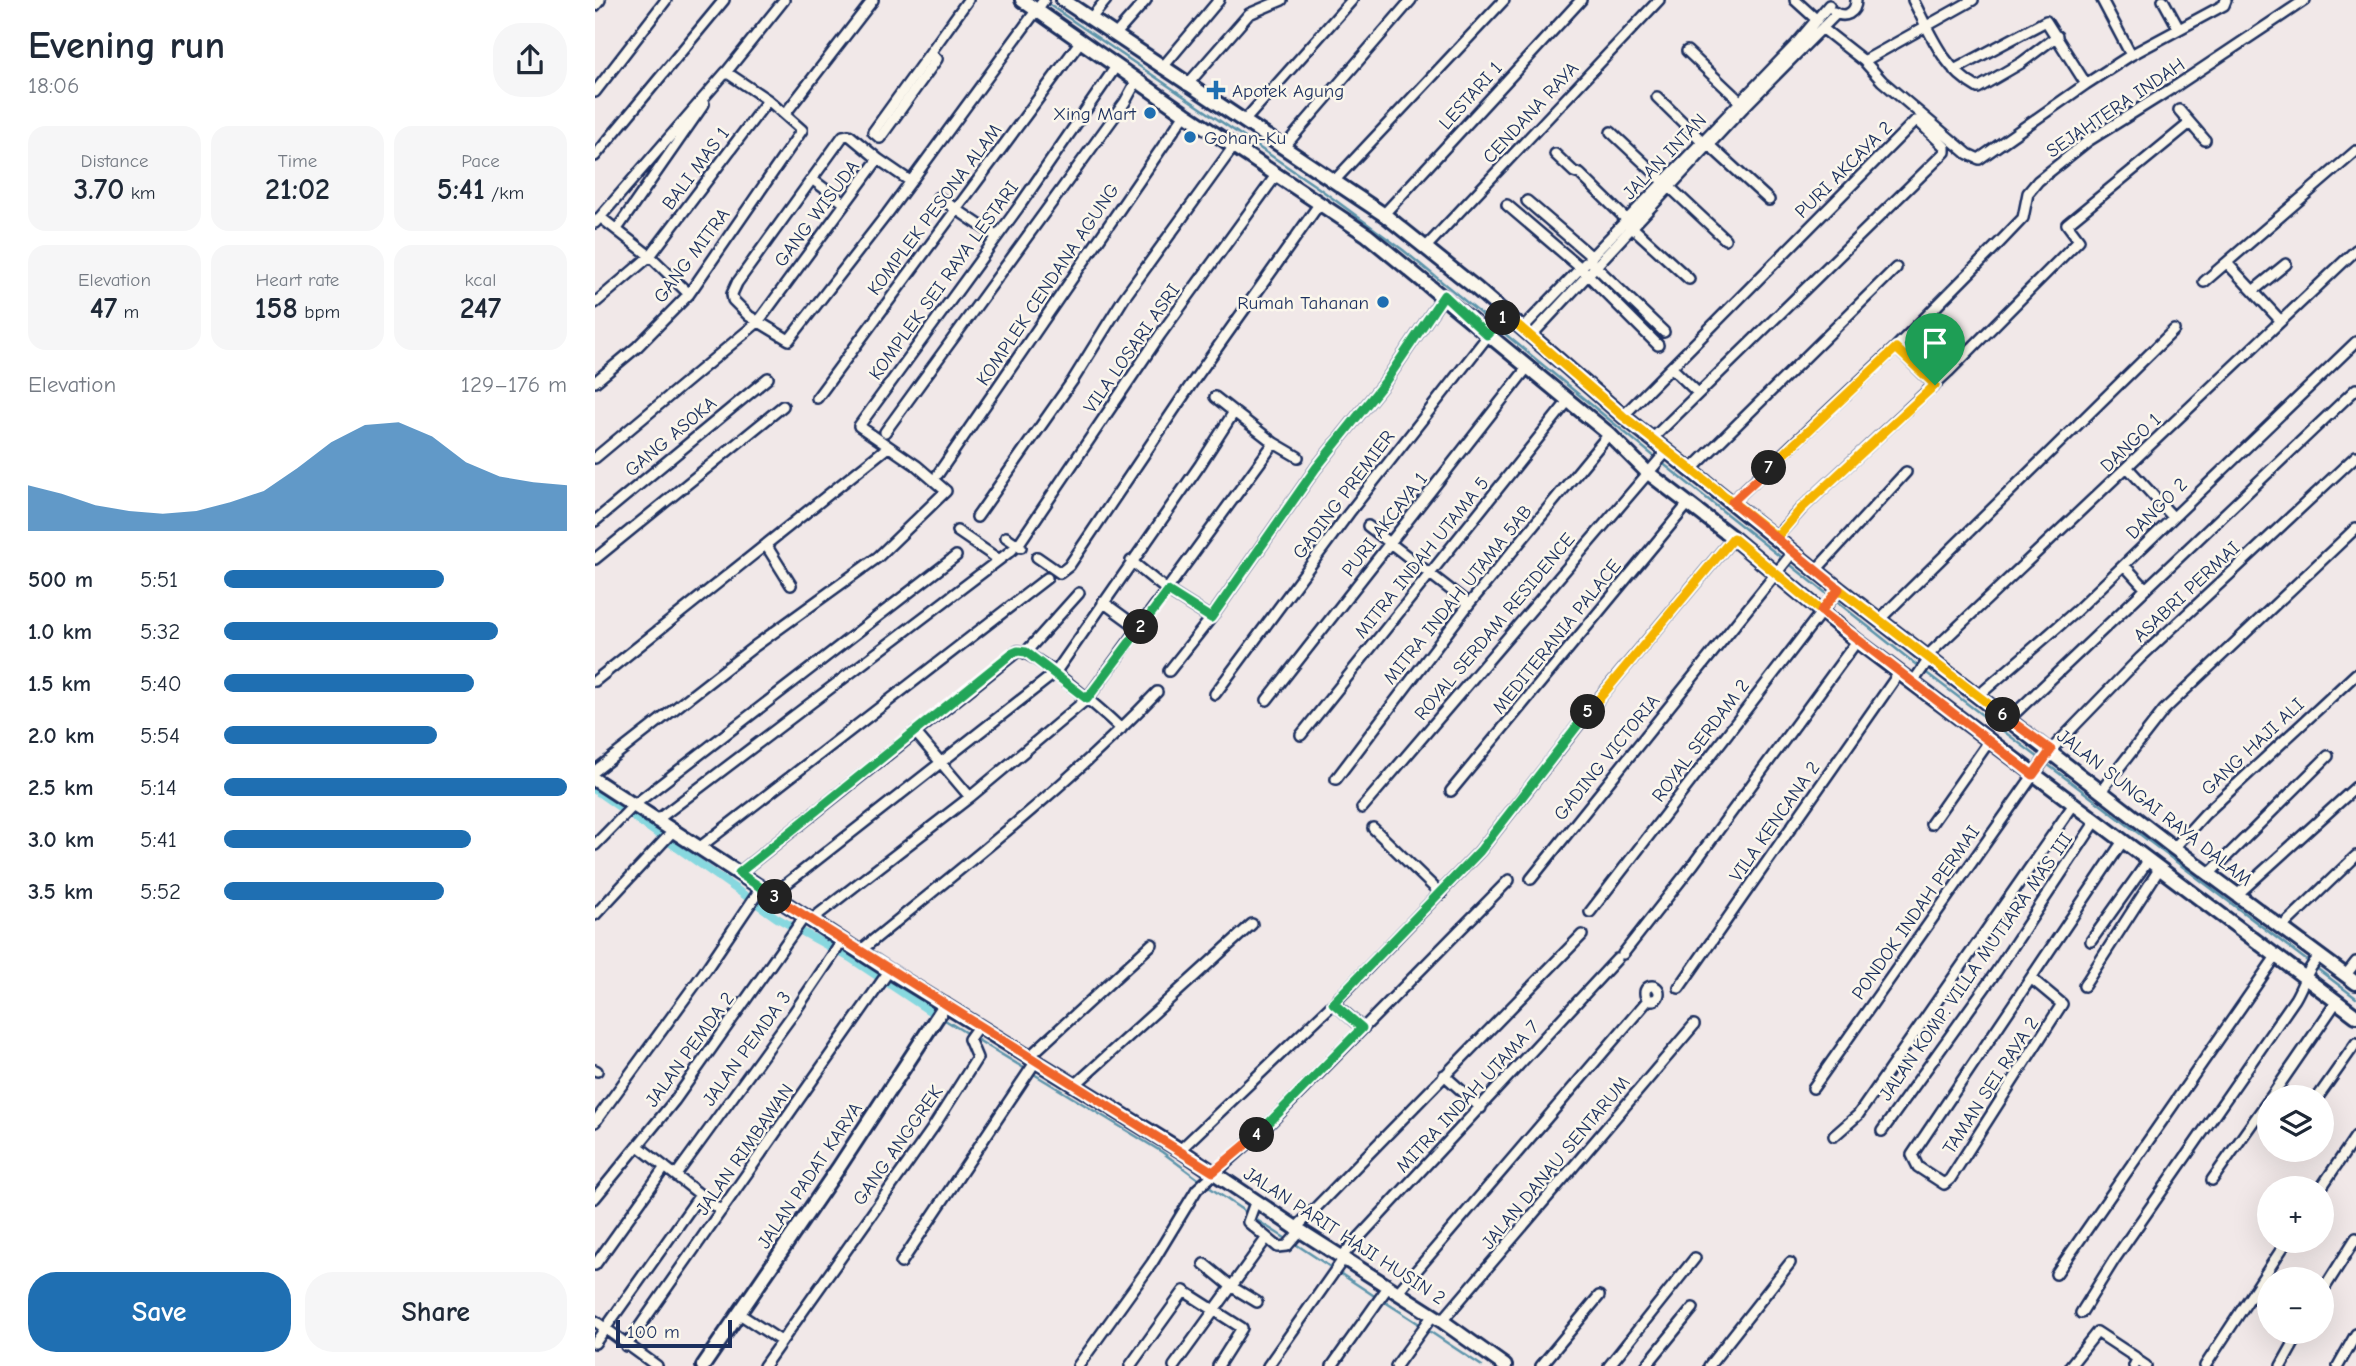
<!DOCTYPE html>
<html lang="en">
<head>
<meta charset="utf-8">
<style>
	:root { --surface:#fff; --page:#f6f6f7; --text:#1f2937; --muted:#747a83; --accent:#1f6fb2 }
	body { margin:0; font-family:"Comic Neue",sans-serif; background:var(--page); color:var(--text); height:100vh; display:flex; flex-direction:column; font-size:26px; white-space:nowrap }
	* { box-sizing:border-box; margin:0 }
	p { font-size:23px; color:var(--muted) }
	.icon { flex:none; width:38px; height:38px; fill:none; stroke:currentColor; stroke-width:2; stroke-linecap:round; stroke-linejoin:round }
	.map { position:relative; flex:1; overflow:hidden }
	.side { display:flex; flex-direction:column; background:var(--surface); width:595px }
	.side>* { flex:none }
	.controls { position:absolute; left:1662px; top:1085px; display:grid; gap:14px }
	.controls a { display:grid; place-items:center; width:77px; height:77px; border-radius:50%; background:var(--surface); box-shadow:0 7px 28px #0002; font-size:35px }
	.scale { position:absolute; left:21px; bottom:18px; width:116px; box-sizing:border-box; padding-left:7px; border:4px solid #1b2f5e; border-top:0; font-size:19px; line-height:24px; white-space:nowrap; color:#1b2f5e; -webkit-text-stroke:5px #fbf7ec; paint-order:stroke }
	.pin { position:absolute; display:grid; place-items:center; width:60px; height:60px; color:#fff; margin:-72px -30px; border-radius:50% 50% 50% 0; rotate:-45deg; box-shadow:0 0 7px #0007 }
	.pin .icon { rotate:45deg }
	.km { position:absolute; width:35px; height:35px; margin:-18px; border-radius:50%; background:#222; color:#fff; font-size:19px; line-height:35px; text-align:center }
	.round { display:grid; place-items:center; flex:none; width:74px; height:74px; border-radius:28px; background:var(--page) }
	.overview { display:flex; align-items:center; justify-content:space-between; height:119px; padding:0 28px }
	h1 { font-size:38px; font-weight:700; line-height:52px }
	.figures { display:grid; grid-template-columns:repeat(3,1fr); gap:10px; height:119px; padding:7px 28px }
	.figures div { display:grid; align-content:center; border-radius:18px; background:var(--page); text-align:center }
	.figures b { font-size:30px; font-weight:700 }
	.figures small { font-size:19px; font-weight:400 }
	.figures p { font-size:19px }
	.chart { height:196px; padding:14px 28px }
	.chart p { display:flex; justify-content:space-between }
	.chart svg { width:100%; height:126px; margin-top:7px; fill:var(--accent); opacity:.7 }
	.cta { display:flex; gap:14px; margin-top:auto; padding:14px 28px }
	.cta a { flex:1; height:80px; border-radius:28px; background:var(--accent); color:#fff; font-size:28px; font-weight:700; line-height:80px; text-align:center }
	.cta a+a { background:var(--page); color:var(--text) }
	ul { padding:0 28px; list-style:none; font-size:23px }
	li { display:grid; grid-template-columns:112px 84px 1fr; align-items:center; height:52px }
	li i { height:18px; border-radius:9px; background:var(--accent) }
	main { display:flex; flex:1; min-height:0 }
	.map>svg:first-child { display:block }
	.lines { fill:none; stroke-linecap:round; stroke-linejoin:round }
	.stream { stroke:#5c94ab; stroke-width:2.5 }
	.canal { stroke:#87d8df; stroke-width:8 }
	.street-casing { stroke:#1b2f5e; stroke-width:14 }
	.secondary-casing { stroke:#1b2f5e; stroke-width:18 }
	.street { stroke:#fbf7ec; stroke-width:9 }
	.secondary { stroke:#fbf7ec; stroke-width:12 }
	.split-1-casing { stroke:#fff; stroke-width:14 }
	.split-2-casing { stroke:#fff; stroke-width:14 }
	.split-3-casing { stroke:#fff; stroke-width:14 }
	.split-4-casing { stroke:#fff; stroke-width:14 }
	.split-5-casing { stroke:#fff; stroke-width:14 }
	.split-6-casing { stroke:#fff; stroke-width:14 }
	.split-7-casing { stroke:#fff; stroke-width:14 }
	.split-8-casing { stroke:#fff; stroke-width:14 }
	.split-1 { stroke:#f5b400; stroke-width:9 }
	.split-2 { stroke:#22a559; stroke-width:9 }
	.split-3 { stroke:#22a559; stroke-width:9 }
	.split-4 { stroke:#f0652b; stroke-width:9 }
	.split-5 { stroke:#22a559; stroke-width:9 }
	.split-6 { stroke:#f5b400; stroke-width:9 }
	.split-7 { stroke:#f0652b; stroke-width:9 }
	.split-8 { stroke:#f5b400; stroke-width:9 }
	.poi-dot { fill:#1f6fb2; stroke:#fbf7ec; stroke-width:2.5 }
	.labels { text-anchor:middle; stroke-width:5; stroke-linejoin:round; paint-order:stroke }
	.poi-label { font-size:19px; fill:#1b2f5e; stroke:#fbf7ec; text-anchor:start }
	.street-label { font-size:19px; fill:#1b2f5e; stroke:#fbf7ec }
</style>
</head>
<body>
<main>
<section class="side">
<div class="overview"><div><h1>Evening run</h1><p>18:06</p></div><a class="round"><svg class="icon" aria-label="share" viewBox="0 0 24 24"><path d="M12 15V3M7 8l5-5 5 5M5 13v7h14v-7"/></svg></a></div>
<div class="figures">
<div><p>Distance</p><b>3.70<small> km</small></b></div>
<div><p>Time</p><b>21:02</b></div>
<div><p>Pace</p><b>5:41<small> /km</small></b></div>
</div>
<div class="figures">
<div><p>Elevation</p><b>47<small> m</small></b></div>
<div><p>Heart rate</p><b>158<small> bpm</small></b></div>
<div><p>kcal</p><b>247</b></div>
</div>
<div class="chart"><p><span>Elevation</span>129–176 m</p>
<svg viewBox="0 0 160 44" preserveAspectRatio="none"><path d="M0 44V28L10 31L20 35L30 37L40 38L50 37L60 34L70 30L80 22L90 13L100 7L110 6L120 11L130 20L140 25L150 27L160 28V44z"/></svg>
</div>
<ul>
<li><b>500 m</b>5:51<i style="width:64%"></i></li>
<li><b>1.0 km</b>5:32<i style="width:80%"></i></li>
<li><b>1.5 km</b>5:40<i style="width:73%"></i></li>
<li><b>2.0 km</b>5:54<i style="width:62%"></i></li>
<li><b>2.5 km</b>5:14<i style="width:100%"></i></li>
<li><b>3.0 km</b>5:41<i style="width:72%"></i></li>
<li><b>3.5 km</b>5:52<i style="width:64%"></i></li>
</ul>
<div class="cta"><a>Save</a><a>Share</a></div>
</section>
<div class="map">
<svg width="1761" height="1366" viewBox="0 0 1761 1366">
	<rect width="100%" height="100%" fill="#f1e8e8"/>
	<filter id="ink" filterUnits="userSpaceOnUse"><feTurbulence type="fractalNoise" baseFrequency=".0143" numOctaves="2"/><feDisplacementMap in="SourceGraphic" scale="14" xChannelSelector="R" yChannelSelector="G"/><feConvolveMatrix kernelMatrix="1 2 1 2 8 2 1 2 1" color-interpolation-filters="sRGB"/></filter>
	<g filter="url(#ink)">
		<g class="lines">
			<path class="stream" d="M450,2L725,189L808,250L1061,458
				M1066,462L1324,667
				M1329,671L1715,963
				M1720,967L1761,998
				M345,1017L567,1152L606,1181
				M611,1185L652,1213
				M657,1217L693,1240
				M699,1243L737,1268
				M743,1272L781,1297
				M787,1300L826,1325
				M831,1329L887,1366"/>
			<path class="canal" d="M0,790L182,918L255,958L339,1014"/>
			<defs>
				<path id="street" d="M1200,0L1222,20
					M1318,0C1335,33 1348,69 1383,88L1426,63L1462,36
					M1378,0L1269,61L1287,81L1373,154L1384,159L1491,84
					M1568,0L1584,29
					M0,6L5,0
					M1239,12C1250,19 1261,13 1261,0
					M496,18L511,0
					M1227,28L1269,61
					M520,35L551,0
					M1092,51L1149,105
					M335,53L342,59L285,138L278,132L335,53L373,0
					M1536,55L1629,5L1631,0
					M567,68L624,0
					M1359,70L1451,21L1491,84L1536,55L1507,0
					M129,75L189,0
					M592,85L654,14L687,0
					M0,92L71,0
					M1062,97L1108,142
					M1584,110L1610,140
					M190,114L278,0
					M650,120L757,0
					M1016,132L1130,239
					M1114,145L1174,200
					M689,147L816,0
					M960,154L979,172L985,174L1032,220
					M0,156L129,0
					M283,159L254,135L248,136L142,283L137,294L138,300L154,316L194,340L292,214L449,0
					M218,180L249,203
					M740,180L909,0
					M343,197L401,236
					M932,201L997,257
					M912,205L987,269L1063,345
					M789,214L986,0
					M5,217L55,256L94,294
					M0,223L131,72L173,100L207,130L94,294L42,347L0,382
					M1037,227L1094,279
					M22,229L109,104
					M831,247L1064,0
					M997,263L1069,332
					M1632,263L1685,320
					M1609,282L1761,151
					M1658,291L1691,264
					M0,303L55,256L173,100
					M927,329L1201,44L1234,5
					M936,336L1150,106L1241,14
					M1301,347L1340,385
					M1077,368L1103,393
					M620,397L639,412
					M222,398L485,42
					M1028,416L1320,121H1323L1350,147V152L1058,438
					M290,432L530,102L542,80
					M679,443L703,457
					M0,458L163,322L283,159L315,181
					M1533,468L1577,516
					M1096,470L1301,268
					M343,474L590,114
					M1137,502L1301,347L1405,242L1428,218L1433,193L1443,181L1493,141L1584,84L1710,0
					M382,517L478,380L529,298L639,146
					M0,521L173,378
					M773,526L874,604
					M362,531L403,559
					M1182,536L1206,509L1353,372L1484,240L1472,224L1595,123
					M411,537L426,547
					M171,545L196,585
					M423,545L565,335L682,174
					M442,557L465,573L474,566L595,386L725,203
					M0,559L188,406
					M536,561L573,591L616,618
					M1529,565L1551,589
					M1221,570L1311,472
					M508,602L545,629
					M1284,620L1579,330
					M431,652L484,593
					M1331,657L1761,250
					M574,671L616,618L721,468L790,382L849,295
					M0,681L293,447
					M1318,682L1334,659
					M620,694L754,513L910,314
					M1383,696L1481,611L1761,342
					M672,700L932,368
					M1414,719L1761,389
					M320,732L375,797
					M706,735L973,401
					M0,771L160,646L283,557L351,491L322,466L264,426L423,208L522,65
					M741,779L874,604L1014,434
					M856,791L1093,504
					M1506,791L1569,710L1761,528
					M767,808L1072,451
					M62,820L417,550
					M1336,824L1395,740
					M778,828L846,894
					M0,845L39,805L361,556
					M105,847L452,578
					M1579,848L1610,814L1761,674
					M144,873L423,651C440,652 511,714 526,729
					M1614,874L1733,756
					M936,879L1199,551
					M177,895L460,673L605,465L639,412L679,443L492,699L375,797L216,920
					M1642,895L1761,787
					M995,912L1244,589
					M0,915L79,830
					M1686,928L1761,856
					M1496,941L1553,861
					M265,951C366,868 472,787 562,692
					M1028,954L1097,866L1262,641
					M1750,976L1761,962
					M1437,979L1467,1004L1355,1179L1349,1184L1323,1167L1317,1155L1528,841
					M1050 993a7 7 0 1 1 14 0a7 7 0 1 1-14 0Z
					M1489,986L1565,868
					M1084,988L1304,673
					M739,1003L767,1028
					M434,1057L557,944
					M0,1070L2,1071
					M849,1075L886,1108
					M480,1085L657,924
					M1218,1088L1456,750L1545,658L1761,456
					M1676,1097L1742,1001
					M1723,1097L1761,1043
					M0,1122L110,971L166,888
					M1287,1131L1401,972L1501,821
					M1239,1136L1263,1115L1479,804
					M43,1146L126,1211
					M585,1150L739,1003L885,851L1006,696L1138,538
					M81,1175L198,1014L248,940
					M1617,1180L1675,1098
					M1726,1188L1761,1136
					M0,1198L80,1100L210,916
					M661,1200L653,1222L683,1247L692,1246L705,1231
					M701,1228L987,935
					M746,1257L1022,959
					M306,1263L441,1061
					M609,1264L637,1287L662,1302
					M0,1265L70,1167
					M1461,1274L1682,955
					M803,1292L1053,1000
					M1727,1292L1761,1238
					M143,1313L186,1341
					M1486,1313L1519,1260L1700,999C1709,984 1711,970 1724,957
					M0,1321L62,1366
					M847,1321L1099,1025
					M0,1343L105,1195
					M31,1346L294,971
					M1542,1360L1551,1366
					M169,1366L337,1129L382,1058L374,1039L384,1025
					M483,1366L557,1263L602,1189L667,1131L914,880
					M535,1366L589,1291L647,1328L623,1366
					M579,1366L671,1239
					M673,1366L749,1258
					M737,1366L793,1287
					M801,1366L838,1315
					M946,1366L1004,1296
					M1014,1366L1100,1258
					M1051,1366L1098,1308
					M1114,1366L1195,1263
					M1475,1366L1502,1332L1540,1357L1542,1360L1539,1366
					M1610,1366L1692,1241
					M1686,1366L1705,1332
					M1743,1366L1761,1334"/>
				<path id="secondary" d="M427,0L590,114L772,235L1014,434L1052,472L1138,538L1262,641L1761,1016
					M468,0L791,216L882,289L1028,416L1244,589L1579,848L1761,983
					M0,780L294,971L585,1150L701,1228L847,1321L910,1366
					M108,1366L244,1167L350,1005"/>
			</defs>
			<use href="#street" class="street-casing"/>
			<use href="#secondary" class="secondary-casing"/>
			<use href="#street" class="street"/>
			<use href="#secondary" class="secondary"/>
		</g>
	</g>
	<g class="lines" filter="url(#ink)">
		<defs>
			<path id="split-1" d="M908,318L910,314L1028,416L1182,537L1206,509L1340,385"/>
			<path id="split-2" d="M546,627L573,591L616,618L721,468L790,382L849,295L892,335L908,318"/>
			<path id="split-3" d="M180,897L144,873L416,654L423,651L431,652L492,699L546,627"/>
			<path id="split-4" d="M180,897L618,1172L662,1135"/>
			<path id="split-5" d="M662,1135L767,1028L738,1003L885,851L993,712"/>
			<path id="split-6" d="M993,712L1138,538L1226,611L1244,589L1408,715"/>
			<path id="split-7" d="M1174,468L1137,502L1244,589L1226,611L1438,775L1456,750L1408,715"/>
			<path id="split-8" d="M1174,468L1301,348L1340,385"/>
		</defs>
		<use href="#split-1" class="split-1-casing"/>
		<use href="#split-2" class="split-2-casing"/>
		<use href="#split-3" class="split-3-casing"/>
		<use href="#split-4" class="split-4-casing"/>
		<use href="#split-5" class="split-5-casing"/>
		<use href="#split-6" class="split-6-casing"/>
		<use href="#split-7" class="split-7-casing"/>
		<use href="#split-8" class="split-8-casing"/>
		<use href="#split-1" class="split-1"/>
		<use href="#split-2" class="split-2"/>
		<use href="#split-3" class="split-3"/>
		<use href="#split-4" class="split-4"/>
		<use href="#split-5" class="split-5"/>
		<use href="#split-6" class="split-6"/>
		<use href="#split-7" class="split-7"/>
		<use href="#split-8" class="split-8"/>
	</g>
	<g class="poi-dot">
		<path d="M617.5 79.5h7v7h7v7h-7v7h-7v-7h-7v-7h7z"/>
		<circle cx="555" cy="113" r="7"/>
		<circle cx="595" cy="137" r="7"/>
		<circle cx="788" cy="302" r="7"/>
	</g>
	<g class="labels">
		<g class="poi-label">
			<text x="637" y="97">Apotek Agung</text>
			<text x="541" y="120" text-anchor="end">Xing Mart</text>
			<text x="609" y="144">Gohan-Ku</text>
			<text x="774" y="309" text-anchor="end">Rumah Tahanan</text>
		</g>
		<g class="street-label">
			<text transform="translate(875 95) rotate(-48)" y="7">LESTARI 1</text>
			<text transform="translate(1520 107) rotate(-34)" y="7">SEJAHTERA INDAH</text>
			<text transform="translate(935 112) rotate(-47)" y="7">CENDANA RAYA</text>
			<text transform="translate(1069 156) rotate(-46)" y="7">JALAN INTAN</text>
			<text transform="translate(100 168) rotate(-53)" y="7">BALI MAS 1</text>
			<text transform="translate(1248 169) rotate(-45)" y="7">PURI AKCAYA 2</text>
			<text transform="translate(339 209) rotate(-53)" y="7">KOMPLEK PESONA ALAM</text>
			<text transform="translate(221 213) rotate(-53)" y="7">GANG WISUDA</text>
			<text transform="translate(96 255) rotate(-53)" y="7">GANG MITRA</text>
			<text transform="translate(348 280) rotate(-54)" y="7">KOMPLEK SEI RAYA LESTARI</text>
			<text transform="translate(452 284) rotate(-56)" y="7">KOMPLEK CENDANA AGUNG</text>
			<text transform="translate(536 348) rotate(-55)" y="7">VILA LOSARI ASRI</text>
			<text transform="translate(75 436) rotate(-40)" y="7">GANG ASOKA</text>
			<text transform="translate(1535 442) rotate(-44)" y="7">DANGO 1</text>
			<text transform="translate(748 494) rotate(-53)" y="7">GADING PREMIER</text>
			<text transform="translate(1561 508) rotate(-45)" y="7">DANGO 2</text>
			<text transform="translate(789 524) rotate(-52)" y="7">PURI AKCAYA 1</text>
			<text transform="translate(826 557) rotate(-51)" y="7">MITRA INDAH UTAMA 5</text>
			<text transform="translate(1591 591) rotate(-43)" y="7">ASABRI PERMAI</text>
			<text transform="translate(862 594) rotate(-51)" y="7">MITRA INDAH UTAMA 5AB</text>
			<text transform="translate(899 626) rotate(-50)" y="7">ROYAL SERDAM RESIDENCE</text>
			<text transform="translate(961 636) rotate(-51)" y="7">MEDITERANIA PALACE</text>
			<text transform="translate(1105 740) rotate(-53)" y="7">ROYAL SERDAM 2</text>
			<text transform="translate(1657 746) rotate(-43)" y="7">GANG HAJI ALI</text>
			<text transform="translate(1011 757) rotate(-51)" y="7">GADING VICTORIA</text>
			<text transform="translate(1560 807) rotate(38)" y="7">JALAN SUNGAI RAYA DALAM</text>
			<text transform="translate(1179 821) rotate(-55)" y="7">VILA KENCANA 2</text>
			<text transform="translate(1320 912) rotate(-55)" y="7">PONDOK INDAH PERMAI</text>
			<text transform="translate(1380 966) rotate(-55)" y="7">JALAN KOMP. VILLA MUTIARA MAS III</text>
			<text transform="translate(151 1048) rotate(-54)" y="7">JALAN PEMDA 3</text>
			<text transform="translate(94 1049) rotate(-54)" y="7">JALAN PEMDA 2</text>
			<text transform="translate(1395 1085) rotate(-57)" y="7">TAMAN SEI RAYA 2</text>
			<text transform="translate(872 1096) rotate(-47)" y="7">MITRA INDAH UTAMA 7</text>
			<text transform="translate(302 1145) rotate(-55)" y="7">GANG ANGGREK</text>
			<text transform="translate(149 1149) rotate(-55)" y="7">JALAN RIMBAWAN</text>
			<text transform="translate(960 1162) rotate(-50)" y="7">JALAN DANAU SENTARUM</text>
			<text transform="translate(214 1175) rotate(-56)" y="7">JALAN PADAT KARYA</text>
			<text transform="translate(750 1235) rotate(33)" y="7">JALAN PARIT HAJI HUSIN 2</text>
		</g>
	</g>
</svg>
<div class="controls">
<a><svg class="icon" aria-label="layers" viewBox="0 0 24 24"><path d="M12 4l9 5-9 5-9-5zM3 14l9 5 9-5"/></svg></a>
<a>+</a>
<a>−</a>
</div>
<div class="scale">100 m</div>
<div class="pin" style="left:1340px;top:385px;background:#1e9e55"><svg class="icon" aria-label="arrive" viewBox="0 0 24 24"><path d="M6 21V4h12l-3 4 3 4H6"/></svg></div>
<b class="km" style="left:908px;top:318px">1</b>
<b class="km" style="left:546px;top:627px">2</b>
<b class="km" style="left:180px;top:897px">3</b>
<b class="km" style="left:662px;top:1135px">4</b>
<b class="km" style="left:993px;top:712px">5</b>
<b class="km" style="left:1408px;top:715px">6</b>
<b class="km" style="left:1174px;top:468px">7</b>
</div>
</main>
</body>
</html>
